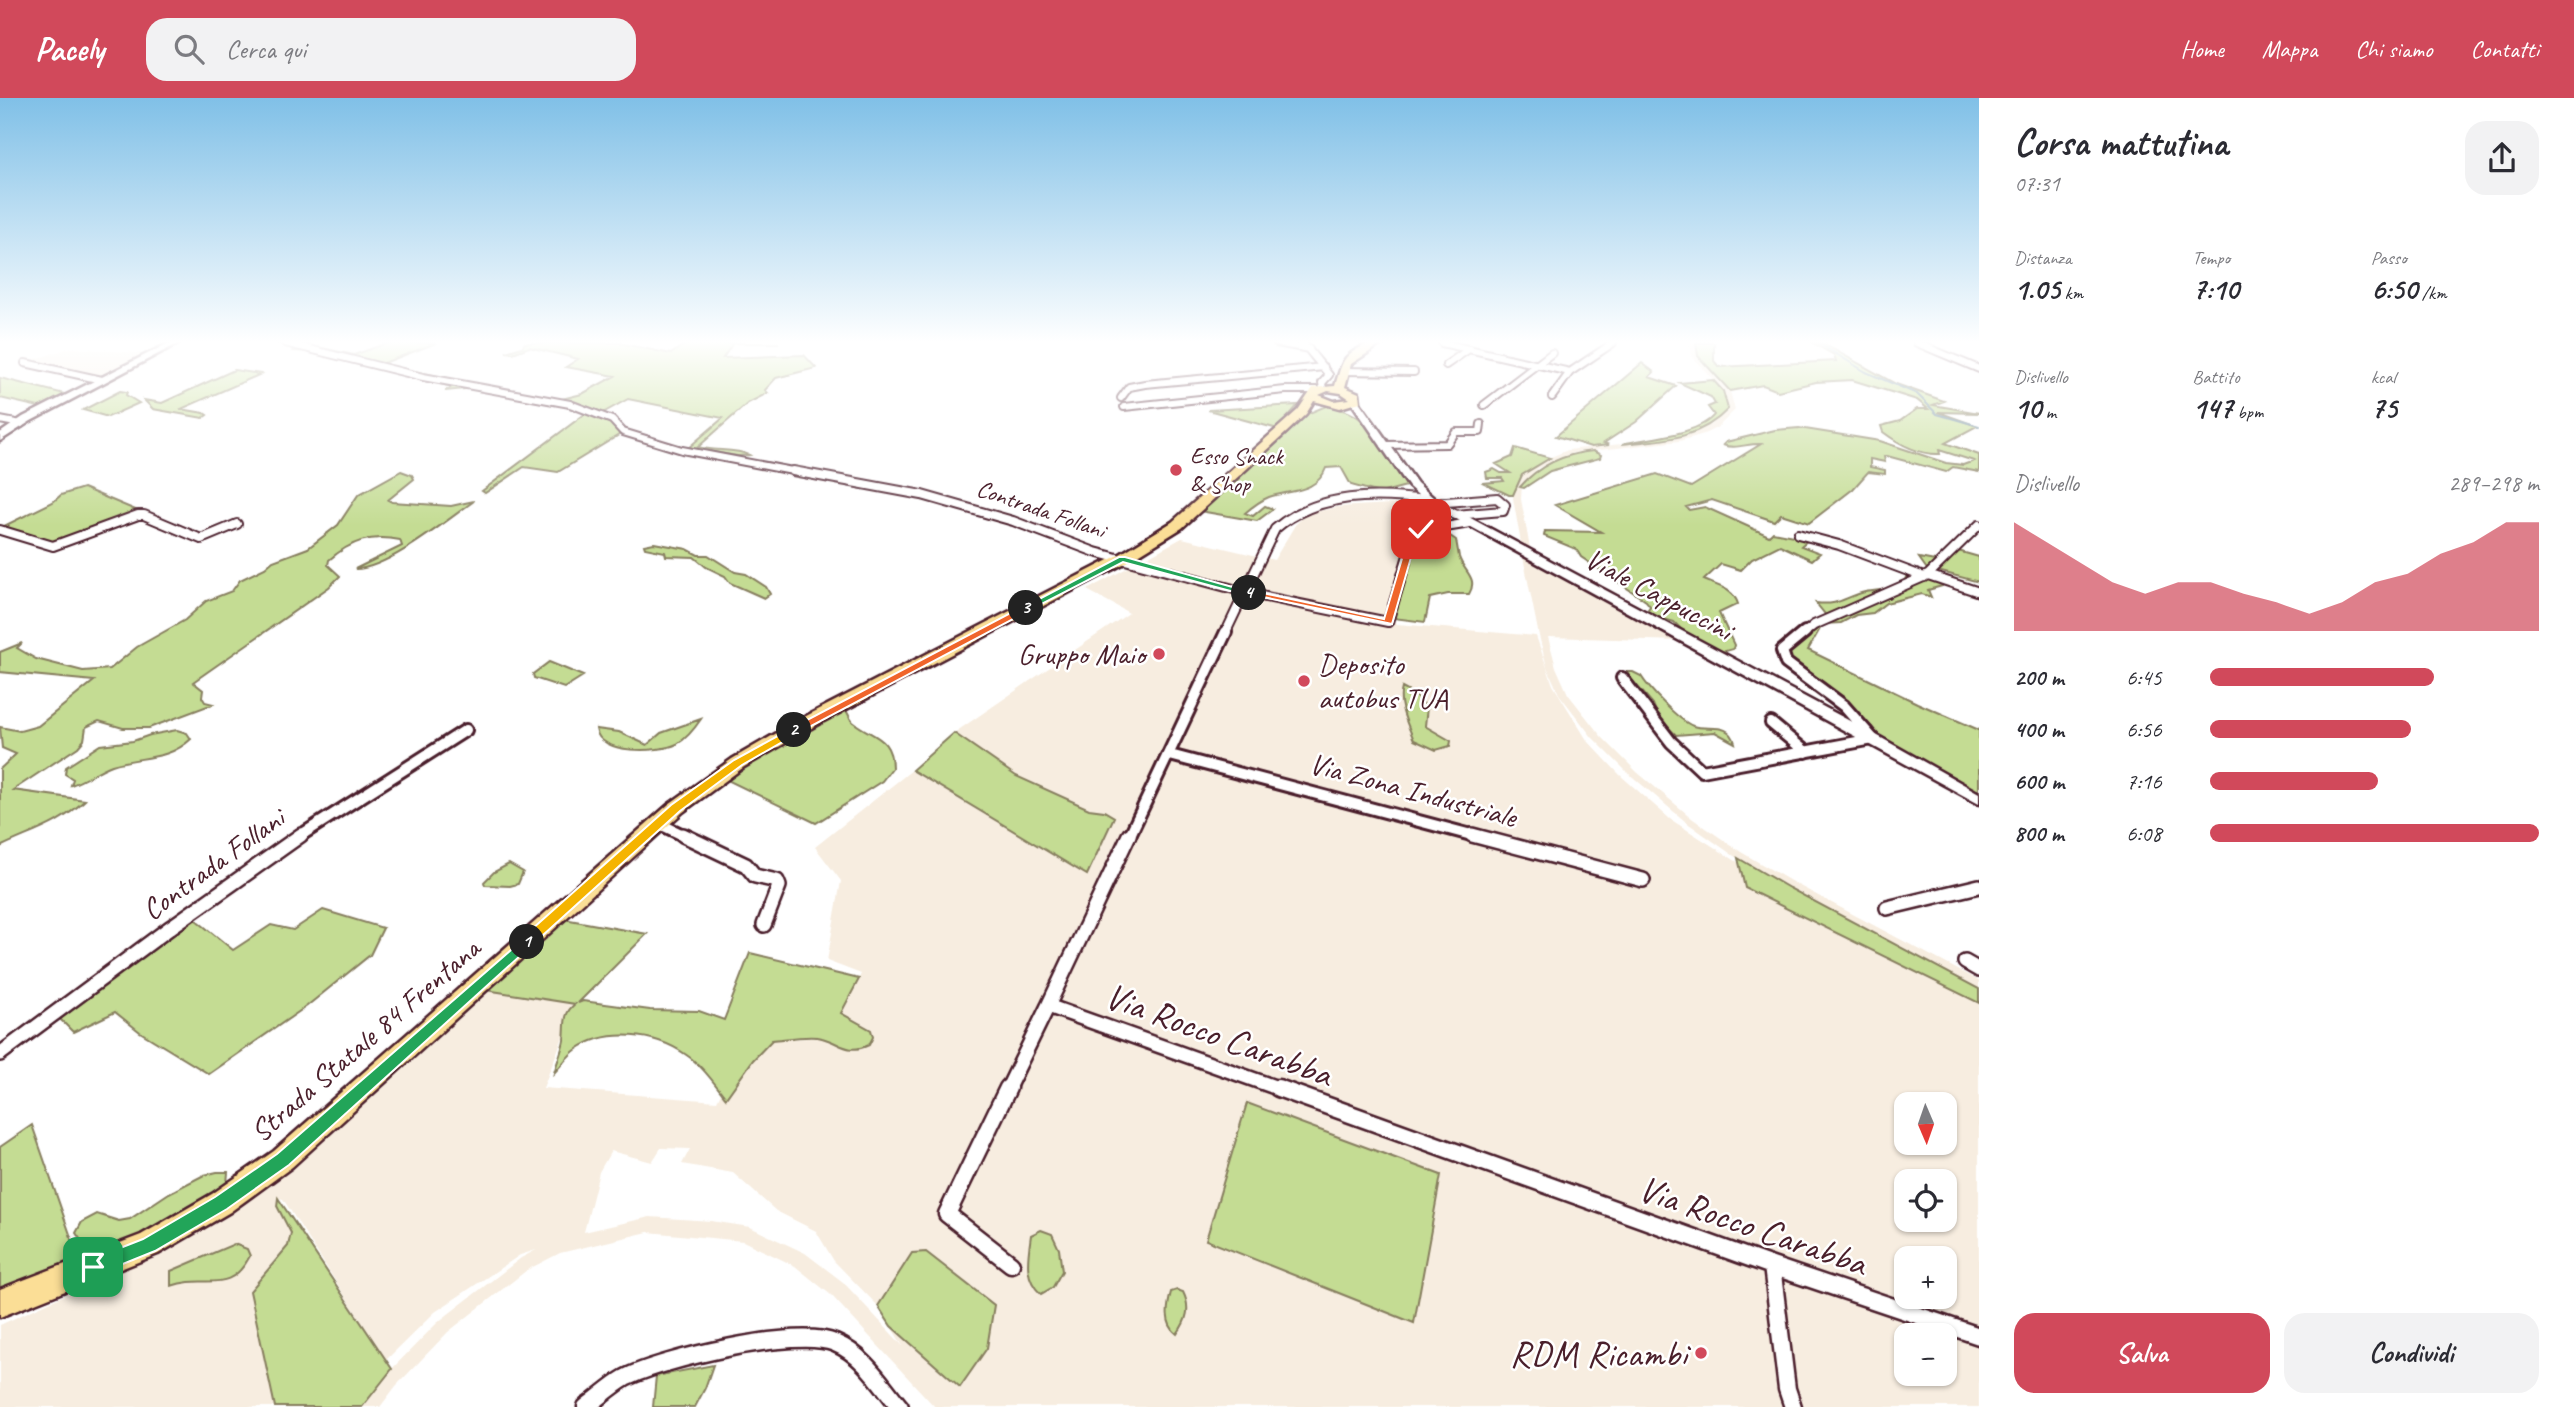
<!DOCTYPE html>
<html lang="it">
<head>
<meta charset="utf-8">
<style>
	:root { --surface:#fff; --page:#f2f2f3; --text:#2b2b33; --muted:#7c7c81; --accent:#d1495b }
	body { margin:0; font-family:Caveat,sans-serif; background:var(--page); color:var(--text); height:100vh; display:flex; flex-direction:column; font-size:26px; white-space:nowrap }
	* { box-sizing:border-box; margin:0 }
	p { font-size:23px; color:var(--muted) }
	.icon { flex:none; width:38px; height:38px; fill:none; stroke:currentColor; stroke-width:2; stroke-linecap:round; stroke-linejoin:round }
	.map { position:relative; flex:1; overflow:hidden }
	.side { display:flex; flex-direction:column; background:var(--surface); width:595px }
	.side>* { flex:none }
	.needle { width:46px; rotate:178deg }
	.buttons { position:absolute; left:1894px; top:994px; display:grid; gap:14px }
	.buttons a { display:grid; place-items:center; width:63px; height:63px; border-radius:14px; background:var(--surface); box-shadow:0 2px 5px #0004; font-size:35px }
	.pin { position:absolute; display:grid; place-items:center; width:60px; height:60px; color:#fff; margin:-30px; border-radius:14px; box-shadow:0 4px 10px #0006 }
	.km { position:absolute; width:35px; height:35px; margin:-18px; border-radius:50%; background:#222; color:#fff; font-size:19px; line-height:35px; text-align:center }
	.round { display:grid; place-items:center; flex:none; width:74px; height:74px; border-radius:21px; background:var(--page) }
	.overview { display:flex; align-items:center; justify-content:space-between; height:119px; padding:0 35px }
	h1 { font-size:38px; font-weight:700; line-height:52px }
	.figures { display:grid; grid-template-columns:repeat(3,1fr); gap:10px; height:119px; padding:7px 35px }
	.figures div { display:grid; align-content:center }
	.figures b { font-size:30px; font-weight:700 }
	.figures small { font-size:19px; font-weight:400 }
	.figures p { font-size:19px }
	.chart { height:196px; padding:14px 35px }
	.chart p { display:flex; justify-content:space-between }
	.chart svg { width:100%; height:126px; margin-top:7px; fill:var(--accent); opacity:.7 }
	.action { display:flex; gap:14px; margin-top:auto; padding:14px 35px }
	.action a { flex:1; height:80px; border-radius:21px; background:var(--accent); color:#fff; font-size:28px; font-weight:700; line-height:80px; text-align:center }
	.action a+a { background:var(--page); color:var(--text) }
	ul { padding:0 35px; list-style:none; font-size:23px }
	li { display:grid; grid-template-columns:112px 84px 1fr; align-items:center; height:52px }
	li i { height:18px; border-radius:9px; background:var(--accent) }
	header { display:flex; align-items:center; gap:42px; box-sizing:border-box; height:98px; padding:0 35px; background:var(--accent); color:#fff }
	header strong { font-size:33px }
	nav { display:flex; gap:38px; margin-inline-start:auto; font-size:24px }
	.search { width:490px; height:63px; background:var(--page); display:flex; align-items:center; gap:18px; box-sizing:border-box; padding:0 24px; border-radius:21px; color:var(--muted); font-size:26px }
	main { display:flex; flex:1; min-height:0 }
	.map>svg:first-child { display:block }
	.built { fill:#f7ede0; fill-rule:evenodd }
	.green { fill:#c4dc93; stroke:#877e5f; stroke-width:2 }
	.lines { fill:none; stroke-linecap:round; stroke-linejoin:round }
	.stream { stroke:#6d8a9b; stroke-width:2 }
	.minor-far4-casing { stroke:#4a1f2b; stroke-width:10 }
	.minor-far3-casing { stroke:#4a1f2b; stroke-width:12 }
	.minor-far2-casing { stroke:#4a1f2b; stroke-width:16 }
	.minor-far1-casing { stroke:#4a1f2b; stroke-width:18 }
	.minor-casing { stroke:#4a1f2b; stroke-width:21 }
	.tertiary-casing { stroke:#4a1f2b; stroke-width:5 }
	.secondary-casing { stroke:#4a1f2b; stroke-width:5 }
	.primary-casing { stroke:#4a1f2b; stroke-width:5 }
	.minor-far4 { stroke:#fff; stroke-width:6 }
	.minor-far3 { stroke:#fff; stroke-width:8 }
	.minor-far2 { stroke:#fff; stroke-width:10 }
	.minor-far1 { stroke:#fff; stroke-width:13 }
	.minor { stroke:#fff; stroke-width:16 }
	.tertiary { fill:#fff; fill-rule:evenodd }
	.secondary { fill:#fff; fill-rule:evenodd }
	.primary { fill:#fbde96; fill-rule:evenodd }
	.split-1 { fill:#22a559; stroke:#fff; stroke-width:2 }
	.split-2 { fill:#f5b400; stroke:#fff; stroke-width:2 }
	.split-3 { fill:#f0652b; stroke:#fff; stroke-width:2 }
	.split-4 { fill:#22a559; stroke:#fff; stroke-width:2 }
	.split-5 { fill:#f0652b; stroke:#fff; stroke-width:2 }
	.split-6 { fill:#f5b400; stroke:#fff; stroke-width:2 }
	.poi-dot { fill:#d1495b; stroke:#fff; stroke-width:2.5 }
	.labels { text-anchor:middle; stroke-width:5; stroke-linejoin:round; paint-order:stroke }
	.far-poi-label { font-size:24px; fill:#4a1f2b; stroke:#fff; text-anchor:start }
	.far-street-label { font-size:24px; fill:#4a1f2b; stroke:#fff }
	.street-label { font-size:30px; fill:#4a1f2b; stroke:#fff }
	.poi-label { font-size:30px; fill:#4a1f2b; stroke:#fff; text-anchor:end }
	.near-street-label { font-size:37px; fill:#4a1f2b; stroke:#fff }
	.near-poi-label { font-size:37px; fill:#4a1f2b; stroke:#fff; text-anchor:end }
</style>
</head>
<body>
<header>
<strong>Pacely</strong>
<div class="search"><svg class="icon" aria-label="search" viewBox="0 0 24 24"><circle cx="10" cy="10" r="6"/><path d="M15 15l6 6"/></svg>Cerca qui</div>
<nav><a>Home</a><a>Mappa</a><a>Chi siamo</a><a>Contatti</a></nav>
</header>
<main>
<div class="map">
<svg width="1979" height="1309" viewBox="0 0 1979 1309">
	<rect width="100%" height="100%" fill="#fff"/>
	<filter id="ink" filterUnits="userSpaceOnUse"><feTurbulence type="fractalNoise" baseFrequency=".0143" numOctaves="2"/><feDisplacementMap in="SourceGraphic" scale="14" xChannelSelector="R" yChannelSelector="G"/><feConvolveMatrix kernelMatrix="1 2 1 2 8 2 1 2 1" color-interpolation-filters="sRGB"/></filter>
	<g filter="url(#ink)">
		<path class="built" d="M1690,245H1696L1705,267L1730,293L1735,312L1718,329L1704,336L1679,343L1573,355L1538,370L1522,387L1521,401L1531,456L1522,451L1513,400L1514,385L1531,367L1568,352L1674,340L1711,327L1724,315L1723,293L1692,258Z
			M70,250L149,256L101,281L26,264Z
			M1410,405L1466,429L1426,434L1393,520L1397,526L1536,538L1553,587L1587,642L1620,677L1670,721L1739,765L1745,790L1979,905V1309H935L831,1197L795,1168L743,1143L648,1134L560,1155L527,1172L448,1234L396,1288L380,1309H362L384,1279L438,1224L521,1160L536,1152L520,1157L435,1214L386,1262L283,1101L278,1100L291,1135L288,1148L273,1164L290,1309H0V1227L148,1158L486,892L576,906L543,990L717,1003L747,943L829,939L861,876L827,863L841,783L815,749L912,672L1087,777L1114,719L1104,713L1089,711L1016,678L954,635L1129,515L1087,492L1182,440L1274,462L1295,427L1302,420L1315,414L1338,409ZM1906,1006H1944V1045H1906ZM661,1050L690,1051L682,1066L733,1075L776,1113L816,1133L834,1163L878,1208L903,1248L843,1184L805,1155L750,1129L711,1123L650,1119L584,1134L599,1074L611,1053L652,1064ZM1906,1083H1944V1122H1906ZM1906,1160H1944V1199H1906ZM1906,1237H1944V1276H1906Z
			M1523,459L1680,543L1548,539L1556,569L1568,596L1601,638L1637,674L1693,721L1741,754L1794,785L1979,883V891L1789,790L1734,758L1686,724L1628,675L1592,639L1559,596L1547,569L1539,538Z"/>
		<path class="green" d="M277,245H300L354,257L387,245H436L381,266L448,280L475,290L445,293L452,289L315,254L293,253L289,248Z
			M525,245H619L671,256L686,245H779H733L723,260L804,257L816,270L776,280L765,292L768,295L748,305L698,349C714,354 735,350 749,357L738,358L688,350L723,320L628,301L601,316L558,302L582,296L615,278L566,269L578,261L529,249L513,255L506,254L522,249Z
			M1696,245H1714V263L1719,269L1836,263L1834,257L1813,245H1822L1896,286L1944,303L1933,307L1979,315L1938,314L1977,328L1945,345L1979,357V374L1953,369L1946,374L1887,358H1884L1885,364L1870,361V369L1885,372V376L1868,374L1853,391L1809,425L1781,416L1774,423L1712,402L1686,409L1689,412L1705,409L1769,438L1773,434L1809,441L1801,448L1820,455L1812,462L1780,447L1752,461L1741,472L1721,466L1704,482C1717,488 1733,490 1738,506L1719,515L1734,547L1733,551L1722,554L1685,535L1674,524L1649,517L1647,513L1650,508L1646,503L1581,459L1576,451L1544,438L1545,433L1601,434L1555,407L1657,376L1691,389L1761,346C1748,345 1735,352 1723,347L1726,344L1775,332L1799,330L1880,343L1946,365L1963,367L1974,363L1939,352L1940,356C1919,357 1899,346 1883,334L1881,328L1900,323L1917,311H1928L1917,302L1852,282L1816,284L1778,293L1763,287L1730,293L1698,258Z
			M1642,265L1654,274L1649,279L1676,288L1636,324L1604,345L1609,347L1591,349L1556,338Z
			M234,272L261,276L181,311L204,315L207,317L203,320L153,311L144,302L162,305Z
			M0,280L65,296L66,298L43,310L0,300Z
			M1713,282L1723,293L1728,311C1699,342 1662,342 1622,346C1647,340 1698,337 1714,317L1708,309L1715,306L1711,299L1680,285Z
			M120,293L127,294L126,297L139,305L108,319L83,312Z
			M1298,307L1278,331L1208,312Z
			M1326,308C1379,316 1374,347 1404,383L1406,388L1380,395L1351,387L1341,369L1326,370C1317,395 1289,392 1269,399C1259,403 1252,409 1245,415L1253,418L1265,408L1273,411L1257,423L1200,413L1302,318Z
			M589,313L610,324L622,335L558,374L524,369L485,395L482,393Z
			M1515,350L1550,360L1522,377L1513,397H1509L1484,385L1504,383L1502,380H1487L1486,374L1494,371L1501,375H1510L1496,366L1512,359Z
			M1593,353L1601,357L1600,360L1550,373L1524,390L1520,389C1538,368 1564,356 1593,353Z
			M401,373L412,377L414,381L388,402L392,404L451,408L474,403C447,422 386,472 355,471L402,448L400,442C371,436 351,443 329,462L328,467L340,478L329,489L193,584L203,592L202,599L205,604L213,606L149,630H123L99,623L86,629L84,642L78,649L13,692L85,702C58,728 33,733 0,749V671L16,656L2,650L0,629L20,633L38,628L94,583L0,574V554L22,545L17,550L36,561L83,573L110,571L137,549L185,522L206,503L232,493L240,482L265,470L273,463L308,450L338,427L358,397Z
			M83,390L138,413L55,446L0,430L53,404L61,397Z
			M1426,434L1450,438L1456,442C1457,448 1458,453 1459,459C1463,473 1479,480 1469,496H1448L1430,500L1425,524L1393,520L1415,440Z
			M654,445L687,451L698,457H708L735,474L746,476L766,489L770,496L764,500L730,485L725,478L706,469L694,459L666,458L665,454L645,450L644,447Z
			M1958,453L1979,459V484L1926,470L1919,460L1940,464Z
			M1913,477L1940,483L1942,488L1928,492L1931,499L1922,496L1886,505L1873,515L1856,517L1841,525L1824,526L1828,520L1816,505C1840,508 1844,499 1865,494C1880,491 1891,493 1904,485L1906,479Z
			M1821,529L1808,552L1917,605L1979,632V692L1974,694L1873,636L1867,632L1872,629L1845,605L1791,565L1787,557C1795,544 1807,535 1821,529Z
			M549,564L583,578L564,590L534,580L533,576Z
			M1625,574H1633L1641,578C1649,591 1678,622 1693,628C1708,633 1730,623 1735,645L1715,634L1676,637L1658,619L1653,606Z
			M1402,590L1415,597L1427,609L1425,628L1451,643L1450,648L1436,652L1414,642C1408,627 1397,607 1402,590Z
			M844,610C849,614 848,619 853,624C873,640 892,638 892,670L882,683L816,725L723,680Z
			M701,621C695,630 686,641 677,646C659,655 599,657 596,631L619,634L647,647L661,635Z
			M177,632L187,635L191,641C168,663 140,658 112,667C98,672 86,682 71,687L73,681L65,676L66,669L100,647L133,643L150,637Z
			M954,635L1016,678L1089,711L1104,713L1114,719L1087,777L912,672Z
			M1738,760L1789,790L1979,891V905L1745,790Z
			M509,766L523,774L518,786L510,788L485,787L484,784L494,774Z
			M323,812L383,830L370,857L307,908L209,976L140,934L115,914L73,934L56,917L190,817L233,852L271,827L293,832Z
			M564,821L647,836L578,905L583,903L650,912L699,913L724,922L750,855L859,881L841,915L871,932L873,939L869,947C847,957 841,945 822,940C812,936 785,941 772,942L753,962L726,1000C714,985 702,967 685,956C655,935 607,930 577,951C568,957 562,967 554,975C557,964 562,953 564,942C566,927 562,916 575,906L486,892Z
			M1247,1005L1441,1077L1414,1225L1206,1142Z
			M32,1027L81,1168L0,1199V1049Z
			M217,1074H228L227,1086L223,1091L120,1150L93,1149L83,1145L76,1135L82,1124L97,1116L119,1123L130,1121L169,1095L204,1077Z
			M278,1100L392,1271L362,1309H275L250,1193L288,1148L291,1135L277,1108Z
			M1041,1132L1052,1136L1059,1151L1062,1173L1053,1189L1041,1196C1023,1180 1028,1159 1031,1137Z
			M234,1146L247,1151L250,1158C228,1199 206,1175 171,1188V1173Z
			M926,1154L994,1207L987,1250L960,1289L891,1228L878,1208L912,1155Z
			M1177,1192L1183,1194C1191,1210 1187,1222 1177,1236C1164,1226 1167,1209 1171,1194Z
			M713,1267L705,1290L695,1309H653L656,1278Z"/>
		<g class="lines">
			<path class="stream" d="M1818,245L1866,274L1917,296L1937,316L1979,328"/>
			<defs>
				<path id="minor-far4" d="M285,245L423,279L570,306L612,322L623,334L682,352L803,375
					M1277,245L1309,251
					M1303,245L1329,277L1322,285L1323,291
					M1442,245L1570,274
					M1917,245L1979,271
					M25,265L102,282
					M1446,267L1469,251
					M1343,273L1414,274
					M1552,299L1570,274L1613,245
					M1121,300L1129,289L1145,286L1324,269
					M1484,307L1552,255
					M1124,309L1285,292H1317
					M0,322L21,326
					M1384,347L1447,346L1456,334H1480L1481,326"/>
				<path id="minor-far3" d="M793,373L922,397L1013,423L1095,454L1256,497L1388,524L1415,434L1470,425
					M1434,405L1497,400L1505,407L1503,413L1455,417
					M0,432L53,448L138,417H144L201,441L237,426
					M1798,436L1839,447L1924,479
					M1928,477L1979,494
					M1225,536L1275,431C1318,394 1378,395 1431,403
					M1803,536L1814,527L1928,477L1979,427"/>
				<path id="minor-far2" d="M1622,580L1671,644L1702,673L1873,641L1844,608L1786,565L1782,553L1805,534
					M1771,625L1806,654
					M1170,657L1479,739
					M658,725L687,739
					M298,739L466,632
					M1129,739L1226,534"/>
				<path id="minor-far1" d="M683,737L746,767L755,778L777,783L779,788L764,827
					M1129,737L1048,908L1283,992
					M1472,737L1643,782
					M1887,810L1979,788
					M1965,864L1979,872
					M0,956L171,829L301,737
					M1007,992L1048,908"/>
				<path id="minor" d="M1008,990L947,1116L1011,1166
					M1278,990L1772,1168L1979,1238
					M1772,1168L1787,1291L1793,1309
					M586,1309C599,1300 611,1288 625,1280C662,1261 798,1229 835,1245C864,1257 881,1286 900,1309"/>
				<path id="tertiary" d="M1352,302H1358L1417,385L1435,401L1878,638L1979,695V706L1427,405L1409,389L1351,304Z"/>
				<path id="secondary" d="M169,245H179L31,323L0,343V335L23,319Z"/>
				<path id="primary" d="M1370,245H1383L1351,266L1345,289L1359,295L1360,304L1340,310L1314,303L1306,316L1287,334L1182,430L1127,464L820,625L744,669L683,714L292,1069L230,1114L158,1156L0,1219V1191L141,1137L212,1096L274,1053L669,706L732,661L808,617L1117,458L1172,424L1298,312L1313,290L1335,288C1343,262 1342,257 1370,245ZM1328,293L1341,295L1350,301L1334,303L1319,297Z"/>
			</defs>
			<use href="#minor-far4" class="minor-far4-casing"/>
			<use href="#minor-far3" class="minor-far3-casing"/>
			<use href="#minor-far2" class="minor-far2-casing"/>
			<use href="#minor-far1" class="minor-far1-casing"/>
			<use href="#minor" class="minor-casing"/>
			<use href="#tertiary" class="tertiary-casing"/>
			<use href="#secondary" class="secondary-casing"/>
			<use href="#primary" class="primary-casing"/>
			<use href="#minor-far4" class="minor-far4"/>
			<use href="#minor-far3" class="minor-far3"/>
			<use href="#minor-far2" class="minor-far2"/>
			<use href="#minor-far1" class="minor-far1"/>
			<use href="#minor" class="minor"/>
			<use href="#tertiary" class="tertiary"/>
			<use href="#secondary" class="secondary"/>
			<use href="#primary" class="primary"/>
		</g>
	</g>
	<linearGradient id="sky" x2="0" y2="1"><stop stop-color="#80c0e7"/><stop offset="0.57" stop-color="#fff"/><stop offset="1" stop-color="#fff" stop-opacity="0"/></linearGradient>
	<rect width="1979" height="428" fill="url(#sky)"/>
	<path class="split-1" d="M527,838L532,840V847L289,1067L227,1111L155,1153L93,1178L87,1176L84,1169L87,1163L143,1141L215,1099L277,1056Z"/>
	<path class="split-2" d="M794,629L798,630V635L742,667L680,713L532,847H522V840L671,707L734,662Z"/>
	<path class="split-3" d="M1026,507L1031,510L1030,512L798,635L788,632Z"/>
	<path class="split-4" d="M1119,459H1125L1254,495L1249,498L1123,464L1030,512L1022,510Z"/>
	<path class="split-5" d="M1404,454L1412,456L1392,526L1244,495L1249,492L1384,521Z"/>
	<path class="split-6" d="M1418,430L1425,431L1416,440L1410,458H1404L1408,439Z"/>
	<g class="poi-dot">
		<circle cx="1176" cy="372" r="7"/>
		<circle cx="1159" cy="556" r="7"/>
		<circle cx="1304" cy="583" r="7"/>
		<circle cx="1701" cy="1255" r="7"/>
	</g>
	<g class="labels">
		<g class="far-poi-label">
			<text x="1190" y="366">Esso Snack<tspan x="1190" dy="28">&amp; Shop</tspan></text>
		</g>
		<g class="far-street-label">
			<text transform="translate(1041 411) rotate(19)" y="8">Contrada Follani</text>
		</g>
		<g class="street-label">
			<text transform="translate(1659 496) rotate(28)" y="10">Viale Cappuccini</text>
			<text transform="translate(1413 692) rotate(15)" y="10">Via Zona Industriale</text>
			<text transform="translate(213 766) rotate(-36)" y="10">Contrada Follani</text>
			<text transform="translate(365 942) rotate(-41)" y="10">Strada Statale 84 Frentana</text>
		</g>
		<g class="poi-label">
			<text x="1145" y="566">Gruppo Maio</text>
			<text x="1318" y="576" text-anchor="start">Deposito<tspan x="1318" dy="34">autobus TUA</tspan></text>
		</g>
		<g class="near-street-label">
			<text transform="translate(1219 936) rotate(20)" y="13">Via Rocco Carabba</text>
			<text transform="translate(1753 1127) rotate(19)" y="13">Via Rocco Carabba</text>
		</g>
		<g class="near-poi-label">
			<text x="1687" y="1268">RDM Ricambi</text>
		</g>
	</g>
</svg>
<div class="buttons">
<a><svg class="needle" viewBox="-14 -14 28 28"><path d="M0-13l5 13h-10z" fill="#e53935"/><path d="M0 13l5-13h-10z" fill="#7c7c81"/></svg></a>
<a><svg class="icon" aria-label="locate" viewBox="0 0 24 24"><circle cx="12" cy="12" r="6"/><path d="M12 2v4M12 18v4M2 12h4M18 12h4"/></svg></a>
<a>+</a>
<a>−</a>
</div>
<div class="pin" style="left:93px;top:1169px;background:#1e9e55"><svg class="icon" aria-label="arrive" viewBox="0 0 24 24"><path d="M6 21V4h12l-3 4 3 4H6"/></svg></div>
<div class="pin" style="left:1421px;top:431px;background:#d93025"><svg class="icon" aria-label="check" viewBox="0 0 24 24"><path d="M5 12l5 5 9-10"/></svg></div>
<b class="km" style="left:527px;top:844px">1</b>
<b class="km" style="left:794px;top:632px">2</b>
<b class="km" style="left:1026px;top:510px">3</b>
<b class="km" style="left:1249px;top:495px">4</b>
</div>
<section class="side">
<div class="overview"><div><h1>Corsa mattutina</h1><p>07:31</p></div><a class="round"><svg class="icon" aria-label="share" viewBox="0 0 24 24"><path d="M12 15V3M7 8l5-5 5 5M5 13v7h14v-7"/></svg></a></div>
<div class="figures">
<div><p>Distanza</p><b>1.05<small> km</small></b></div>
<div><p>Tempo</p><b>7:10</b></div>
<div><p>Passo</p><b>6:50<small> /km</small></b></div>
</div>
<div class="figures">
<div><p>Dislivello</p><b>10<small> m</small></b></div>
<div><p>Battito</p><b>147<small> bpm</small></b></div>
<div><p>kcal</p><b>75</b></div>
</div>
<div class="chart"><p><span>Dislivello</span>289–298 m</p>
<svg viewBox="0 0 160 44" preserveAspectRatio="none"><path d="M0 44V6L10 13L20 20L30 27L40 31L50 27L60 27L70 31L80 34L90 38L100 34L110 27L120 24L130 17L140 13L150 6L160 6V44z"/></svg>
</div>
<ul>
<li><b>200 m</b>6:45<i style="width:68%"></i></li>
<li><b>400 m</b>6:56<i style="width:61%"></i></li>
<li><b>600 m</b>7:16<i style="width:51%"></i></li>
<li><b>800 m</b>6:08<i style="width:100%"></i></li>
</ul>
<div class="action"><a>Salva</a><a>Condividi</a></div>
</section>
</main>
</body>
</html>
